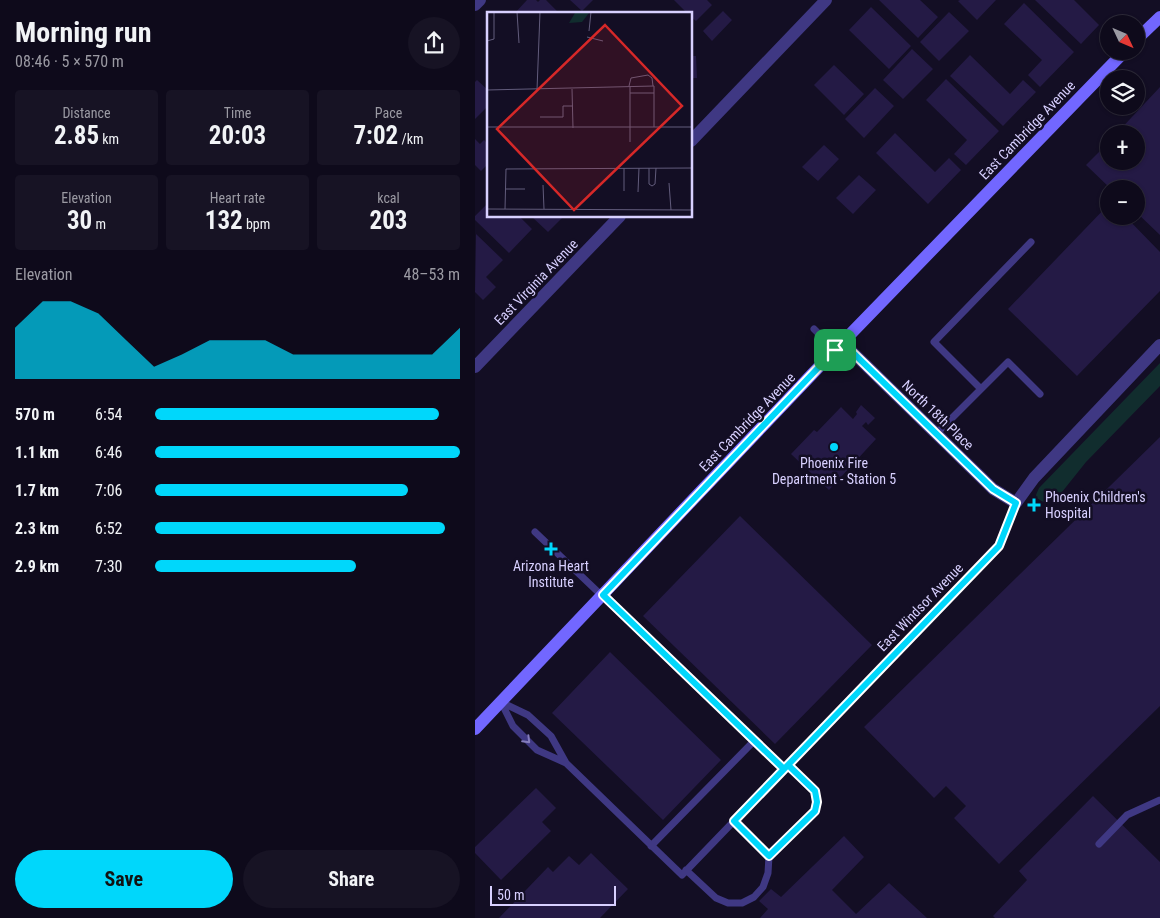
<!DOCTYPE html>
<html lang="en">
<head>
<meta charset="utf-8">
<style>
	:root { --surface:#0e0a1b; --page:#171324; --text:#f1f3f6; --muted:#9b9aa3; --line:#2e2b3a; --accent:#00d7fb }
	body { margin:0; font-family:"Roboto Condensed",sans-serif; background:var(--page); color:var(--text); height:100vh; display:flex; flex-direction:column; font-size:19px; white-space:nowrap }
	* { box-sizing:border-box; margin:0 }
	p { font-size:16px; color:var(--muted) }
	.icon { flex:none; width:28px; height:28px; fill:none; stroke:currentColor; stroke-width:2; stroke-linecap:round; stroke-linejoin:round }
	.map { position:relative; flex:1; overflow:hidden }
	.sheet { display:flex; flex-direction:column; background:var(--surface); width:475px }
	.sheet>* { flex:none }
	.needle { width:32px; rotate:134deg }
	.buttons { position:absolute; left:625px; top:15px; display:grid; gap:10px }
	.buttons a { display:grid; place-items:center; width:45px; height:45px; border-radius:50%; background:var(--surface); box-shadow:0 1px 4px #0004,0 0 0 1px var(--line); font-size:25px }
	.scale { position:absolute; left:15px; bottom:12px; width:126px; box-sizing:border-box; padding-left:5px; border:2px solid #d8d0ff; border-top:0; font-size:14px; line-height:18px; white-space:nowrap; color:#d8d0ff; -webkit-text-stroke:4px #130e24; paint-order:stroke }
	.pin { position:absolute; display:grid; place-items:center; width:42px; height:42px; color:#fff; margin:-21px; border-radius:10px; box-shadow:0 2px 8px #0006 }
	.round { display:grid; place-items:center; flex:none; width:52px; height:52px; border-radius:26px; background:var(--page) }
	.headline { display:flex; align-items:center; justify-content:space-between; height:85px; padding:0 15px }
	h1 { font-size:28px; font-weight:700; line-height:38px }
	.metrics { display:grid; grid-template-columns:repeat(3,1fr); gap:8px; height:85px; padding:5px 15px }
	.metrics div { display:grid; align-content:center; border-radius:5px; background:var(--page); text-align:center }
	.metrics b { font-size:25px; font-weight:700 }
	.metrics small { font-size:14px; font-weight:400 }
	.metrics p { font-size:14px }
	.chart { height:140px; padding:10px 15px }
	.chart p { display:flex; justify-content:space-between }
	.chart svg { width:100%; height:90px; margin-top:5px; fill:var(--accent); opacity:.7 }
	.cta { display:flex; gap:10px; margin-top:auto; padding:10px 15px }
	.cta a { flex:1; height:58px; border-radius:30px; background:var(--accent); color:#111; font-size:20px; font-weight:700; line-height:58px; text-align:center }
	.cta a+a { background:var(--page); color:var(--text) }
	ul { padding:0 15px; list-style:none; font-size:16px }
	li { display:grid; grid-template-columns:80px 60px 1fr; align-items:center; height:38px }
	li i { height:12px; border-radius:6px; background:var(--accent) }
	main { display:flex; flex:1; min-height:0 }
	.map>svg:first-child { display:block }
	.green { fill:#112d2e }
	.building { fill:#241a45 }
	.lines { fill:none; stroke-linecap:round; stroke-linejoin:round }
	.lane { stroke:#3f3883; stroke-width:7 }
	.street { stroke:#3f3883; stroke-width:12 }
	.secondary { stroke:#7267ff; stroke-width:12 }
	.oneway { stroke:#847cbb }
	.route-casing { stroke:#fff; stroke-width:10 }
	.route { stroke:#00d7fb; stroke-width:6 }
	.poi-dot { fill:#00d7fb; stroke:#130e24; stroke-width:2 }
	.labels { text-anchor:middle; stroke-width:5; stroke-linejoin:round; paint-order:stroke }
	.street-label { font-size:14px; fill:#d8d0ff; stroke:#130e24 }
	.poi-label { font-size:14px; fill:#d8d0ff; stroke:#130e24 }
	.inset-road { fill:none; stroke:#625c7c; stroke-width:1 }
	.view { fill:#d62828; fill-opacity:0.15; stroke:#d62828; stroke-width:2.5 }
	.inset-edge { fill:none; stroke:#d8d0ff; stroke-width:2.5 }
</style>
</head>
<body>
<main>
<section class="sheet">
<div class="headline"><div><h1>Morning run</h1><p>08:46 · 5 × 570 m</p></div><a class="round"><svg class="icon" aria-label="share" viewBox="0 0 24 24"><path d="M12 15V3M7 8l5-5 5 5M5 13v7h14v-7"/></svg></a></div>
<div class="metrics">
<div><p>Distance</p><b>2.85<small> km</small></b></div>
<div><p>Time</p><b>20:03</b></div>
<div><p>Pace</p><b>7:02<small> /km</small></b></div>
</div>
<div class="metrics">
<div><p>Elevation</p><b>30<small> m</small></b></div>
<div><p>Heart rate</p><b>132<small> bpm</small></b></div>
<div><p>kcal</p><b>203</b></div>
</div>
<div class="chart"><p><span>Elevation</span>48–53 m</p>
<svg viewBox="0 0 160 44" preserveAspectRatio="none"><path d="M0 44V19L10 6L20 6L30 12L40 25L50 38L60 32L70 25L80 25L90 25L100 32L110 32L120 32L130 32L140 32L150 32L160 19V44z"/></svg>
</div>
<ul>
<li><b>570 m</b>6:54<i style="width:93%"></i></li>
<li><b>1.1 km</b>6:46<i style="width:100%"></i></li>
<li><b>1.7 km</b>7:06<i style="width:83%"></i></li>
<li><b>2.3 km</b>6:52<i style="width:95%"></i></li>
<li><b>2.9 km</b>7:30<i style="width:66%"></i></li>
</ul>
<div class="cta"><a>Save</a><a>Share</a></div>
</section>
<div class="map">
<svg width="685" height="918" viewBox="0 0 685 918">
	<rect width="100%" height="100%" fill="#130e24"/>
	<path class="green" d="M685,363V386L611,462L587,492L568,502L562,498L561,495L564,488Z"/>
	<path class="building" d="M52,0H61L63,2L65,0H71L85,14H39Z
		M95,0H118L107,11Z
		M199,0H232L237,5L221,21L216,17V14H213Z
		M404,0H445L463,17L443,38Z
		M485,0H521L502,20L483,1Z
		M560,0H599L624,25L606,44Z
		M549,3L599,52L565,87L553,75L567,60L529,24Z
		M396,7L436,46L414,69L374,30Z
		M248,11L257,20L237,41L228,31Z
		M474,12L494,31L464,61L445,42Z
		M437,49L458,69L428,99L408,80Z
		M495,55L535,94L548,80L561,92L528,126L475,76Z
		M216,56H221L222,78H216Z
		M359,65L389,94L369,115L339,85Z
		M471,79L524,131L491,165L479,154L492,140L451,100Z
		M2,80L14,91V105L0,119V82Z
		M685,87V235L661,212V189H636L611,165L634,142V161H661V134H641Z
		M400,88L419,106L389,138L370,119Z
		M420,133L460,172L474,158L486,170L453,204L401,153Z
		M0,139L5,144L9,140L14,145V163L6,171L0,165Z
		M349,145L364,159L343,181L327,167Z
		M384,175L401,190L378,214L361,198Z
		M14,202V216H44L57,229L34,253L0,220V216Z
		M634,204V216H650L685,252V291L602,376L533,309Z
		M56,216H89L73,232Z
		M1,234L28,260L11,277L21,287L8,300L0,292Z
		M386,405L400,418L393,425L391,422L387,426L401,439L354,490L316,454L339,430L342,432L366,407L378,419L382,414L381,412Z
		M685,437V706L524,864L479,818L491,806L471,786L459,798L389,727Z
		M265,516L397,645L300,744L168,616Z
		M135,652L246,760L188,820L77,713Z
		M61,788L81,808L67,822L76,831L26,880L0,853V847Z
		M618,796L685,862V918H520L518,916L552,880L544,871Z
		M369,836L389,857L357,890L381,914L414,883L452,918H285L293,909L284,901L296,889L306,897Z
		M116,853L153,889L125,918H24L73,867L78,872L94,856L104,865Z"/>
	<g class="lines">
		<path class="lane" d="M339,329L360,350
			M506,389L533,362L565,394
			M461,434L506,389L459,342L556,242
			M60,532L309,769
			M26,702L53,715L76,736L91,763L207,875L524,546L541,503
			M26,702L38,726L62,750L91,763
			M259,821L294,856
			M624,844L652,815L685,800
			M176,846L279,741
			M211,870L241,898L253,903H267L279,897L288,887L293,873L294,856L340,811L342,802L340,791L313,765"/>
		<path class="street" d="M0,5L5,0
			M216,141L351,0
			M368,343L518,489L541,503L559,478L685,345
			M0,367L145,216"/>
		<path class="secondary" d="M661,40L685,17
			M0,729L360,350L650,51"/>
	</g>
	<defs><path id="oneway-chevron" d="M-2-3.5L2.5 0L-2 3.5" fill="none" stroke-width="1.6" stroke-linecap="round" stroke-linejoin="round" transform="scale(1.25)"/></defs>
	<use class="oneway" href="#oneway-chevron" transform="translate(52 740) rotate(45)"/>
	<g class="lines">
		<defs>
			<path id="route" d="M360,350L128,595L309,769L313,765L340,791L342,802L340,811L294,856L259,821L524,546L541,503L518,489L368,343L360,350"/>
		</defs>
		<use href="#route" class="route-casing"/>
		<use href="#route" class="route"/>
	</g>
	<g class="poi-dot">
		<circle cx="359" cy="447" r="5"/>
		<path d="M556.5 497.5h5v5h5v5h-5v5h-5v-5h-5v-5h5z"/>
		<path d="M73.5 541.5h5v5h5v5h-5v5h-5v-5h-5v-5h5z"/>
	</g>
	<g class="labels">
		<g class="street-label">
			<text transform="translate(552 130) rotate(-46)" y="5">East Cambridge Avenue</text>
			<text transform="translate(61 282) rotate(-46)" y="5">East Virginia Avenue</text>
			<text transform="translate(463 415) rotate(44)" y="5">North 18th Place</text>
			<text transform="translate(272 422) rotate(-46)" y="5">East Cambridge Avenue</text>
			<text transform="translate(445 607) rotate(-46)" y="5">East Windsor Avenue</text>
		</g>
		<g class="poi-label">
			<text x="359" y="468">Phoenix Fire<tspan x="359" dy="16">Department - Station 5</tspan></text>
			<text x="570" y="502" text-anchor="start">Phoenix Children's<tspan x="570" dy="16">Hospital</tspan></text>
			<text x="76" y="571">Arizona Heart<tspan x="76" dy="16">Institute</tspan></text>
		</g>
	</g>
	<g transform="translate(12 12)">
		<rect width="205" height="205" fill="#130e24"/>
		<path d="M88,1L90,0L102,1L95,10L82,11Z" fill="#112d2e"/>
		<path class="inset-road" d="M30,0L32,31M102,19L104,0M100,25L116,29M0,29L7,27V0M142,74L144,66L161,63L165,66L166,74M143,74V130M85,77L86,116M0,78L167,74V115M50,78L53,0M143,81H167M205,100V140M53,105H76V94H86M0,115H205M137,156V179M162,156V172L165,174L168,172L169,156M182,171L184,198M56,173L57,197M18,177H38M151,180L152,156M0,197L205,198M18,197L19,157L205,156"/>
		<path class="view" d="M118,13L195,94L87,198L10,117Z"/>
		<rect width="205" height="205" class="inset-edge"/>
	</g>
</svg>
<div class="buttons">
<a><svg class="needle" viewBox="-14 -14 28 28"><path d="M0-13l5 13h-10z" fill="#e53935"/><path d="M0 13l5-13h-10z" fill="#9b9aa3"/></svg></a>
<a><svg class="icon" aria-label="layers" viewBox="0 0 24 24"><path d="M12 4l9 5-9 5-9-5zM3 14l9 5 9-5"/></svg></a>
<a>+</a>
<a>−</a>
</div>
<div class="scale">50 m</div>
<div class="pin" style="left:360px;top:350px;background:#1e9e55"><svg class="icon" aria-label="arrive" viewBox="0 0 24 24"><path d="M6 21V4h12l-3 4 3 4H6"/></svg></div>
</div>
</main>
</body>
</html>
